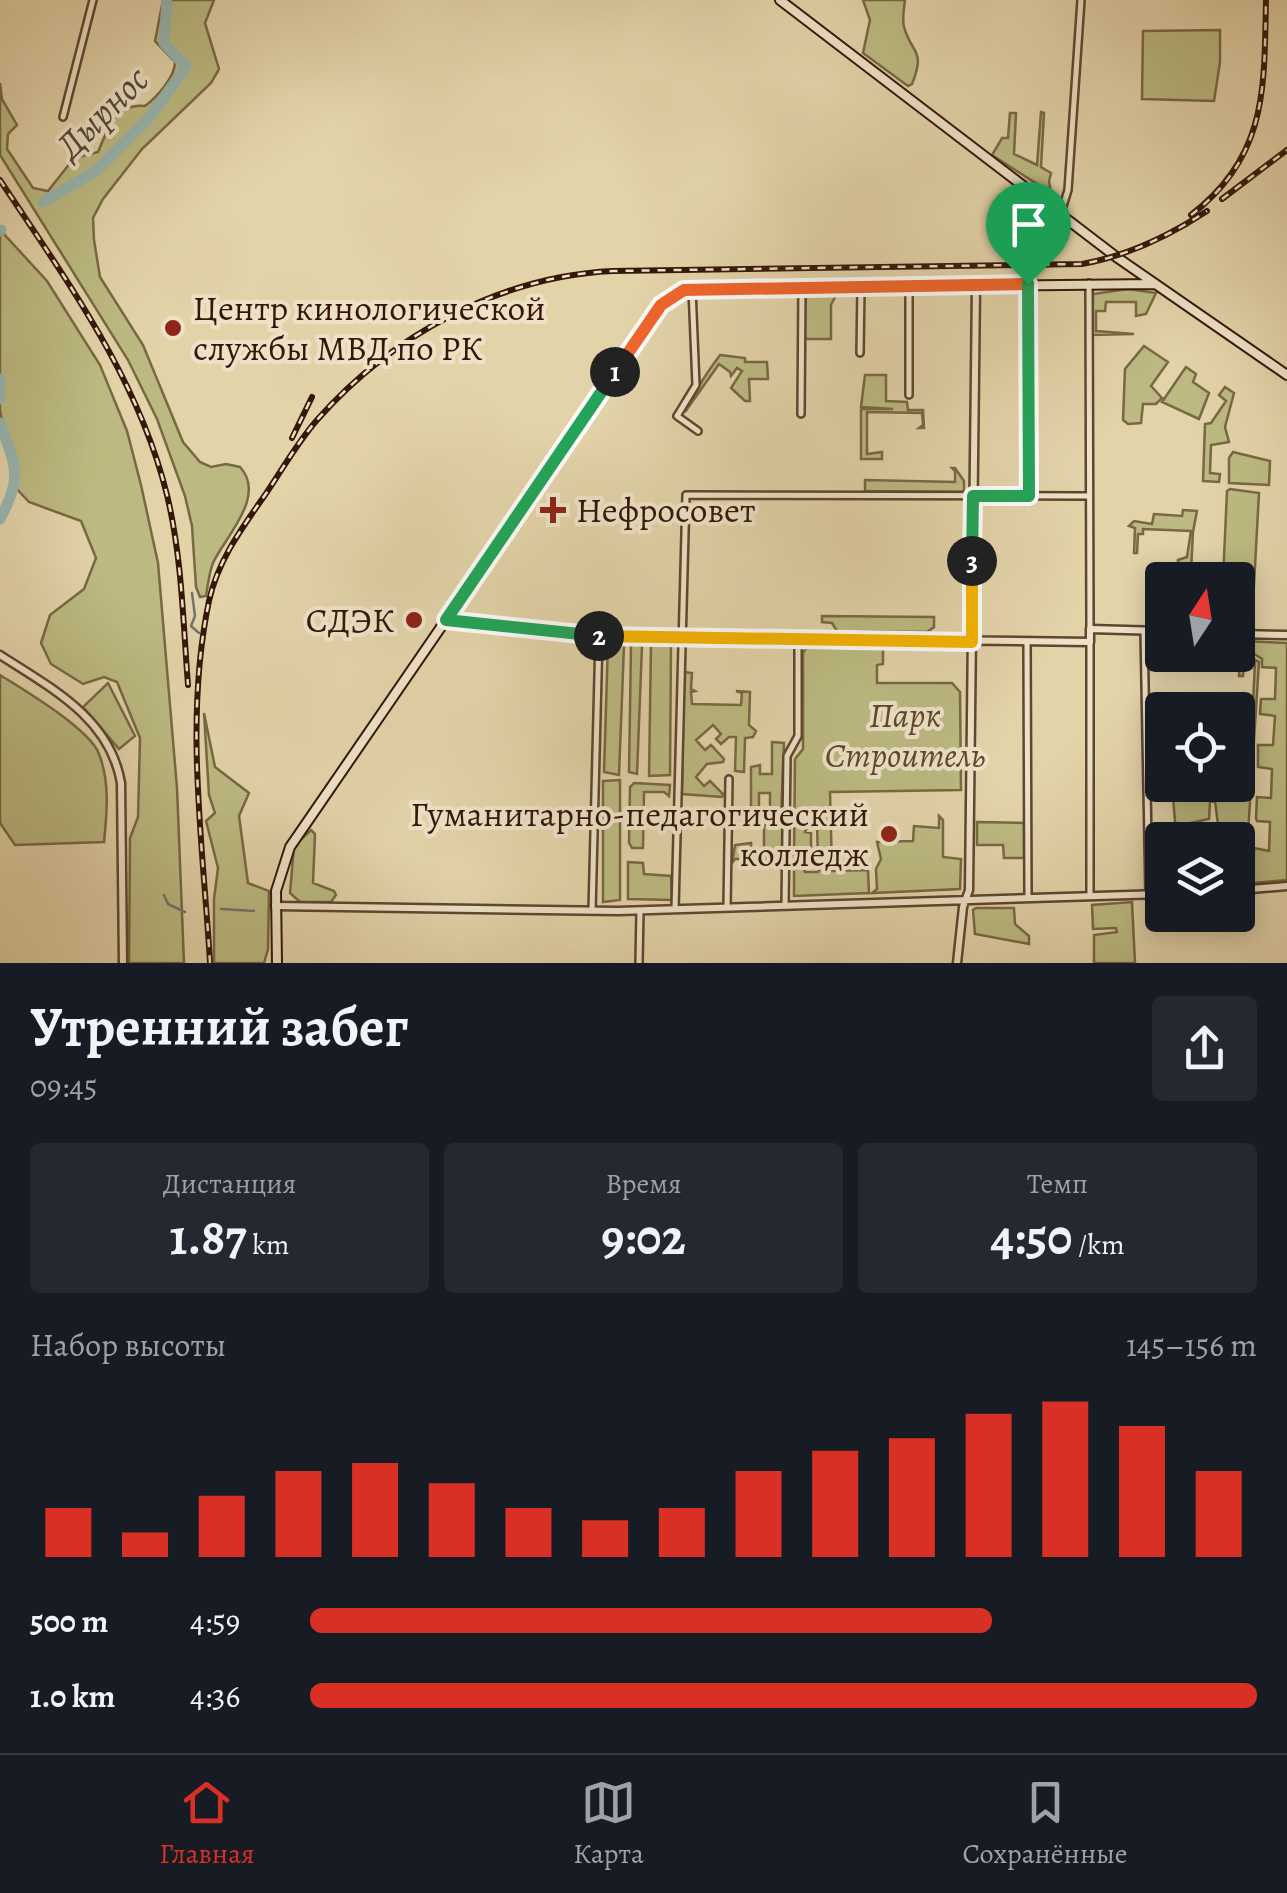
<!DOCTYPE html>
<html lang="ru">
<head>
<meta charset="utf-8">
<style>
	:root { --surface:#171b24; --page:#242831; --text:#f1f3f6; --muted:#9ea1a6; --line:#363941; --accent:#d93025 }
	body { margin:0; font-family:Alegreya,serif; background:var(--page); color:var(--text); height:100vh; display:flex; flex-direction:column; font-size:38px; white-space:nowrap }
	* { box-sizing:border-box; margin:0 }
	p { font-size:32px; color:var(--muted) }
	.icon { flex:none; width:55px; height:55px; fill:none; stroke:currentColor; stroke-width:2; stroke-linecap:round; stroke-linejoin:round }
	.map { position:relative; height:963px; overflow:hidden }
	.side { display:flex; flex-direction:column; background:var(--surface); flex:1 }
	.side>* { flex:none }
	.needle { width:65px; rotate:12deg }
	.fabs { position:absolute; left:1145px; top:562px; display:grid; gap:20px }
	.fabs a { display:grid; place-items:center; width:110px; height:110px; border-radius:10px; background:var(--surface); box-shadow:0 5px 25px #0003; font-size:50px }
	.pin { position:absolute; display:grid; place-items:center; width:85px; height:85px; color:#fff; margin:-102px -42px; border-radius:50% 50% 50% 0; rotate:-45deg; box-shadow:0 0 10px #0007 }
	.pin .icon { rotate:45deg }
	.km { position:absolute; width:50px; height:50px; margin:-25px; border-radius:50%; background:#222; color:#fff; font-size:28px; line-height:50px; text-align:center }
	.round { display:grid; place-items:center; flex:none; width:105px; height:105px; border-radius:10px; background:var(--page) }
	.summary { display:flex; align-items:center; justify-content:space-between; height:170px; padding:0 30px }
	h1 { font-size:55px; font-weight:700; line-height:75px }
	.figures { display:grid; grid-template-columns:repeat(3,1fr); gap:15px; height:170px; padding:10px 30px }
	.figures div { display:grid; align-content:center; border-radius:10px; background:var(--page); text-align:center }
	.figures b { font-size:50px; font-weight:700 }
	.figures small { font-size:28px; font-weight:400 }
	.figures p { font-size:28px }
	.chart { height:280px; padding:20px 30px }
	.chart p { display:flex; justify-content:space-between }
	.chart svg { width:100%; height:180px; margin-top:10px; stroke:var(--accent); stroke-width:6 }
	ul { padding:0 30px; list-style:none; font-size:32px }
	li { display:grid; grid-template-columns:160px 120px 1fr; align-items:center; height:75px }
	li i { height:25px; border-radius:12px; background:var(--accent) }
	.tab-bar { display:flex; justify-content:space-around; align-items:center; height:140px; border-top:2px solid var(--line); background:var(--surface); font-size:28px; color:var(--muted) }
	.tab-bar a { display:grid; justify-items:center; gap:5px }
	.tab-bar .selected { color:var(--accent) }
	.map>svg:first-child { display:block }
	.green { fill:#bcba82; stroke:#786844; stroke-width:2.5 }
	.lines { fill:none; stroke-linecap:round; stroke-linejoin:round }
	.stream { stroke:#70766d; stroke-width:2.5 }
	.river { stroke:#97b6b1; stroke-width:11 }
	.minor-casing { stroke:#60462f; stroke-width:10 }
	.tertiary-casing { stroke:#60462f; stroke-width:11 }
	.secondary-casing { stroke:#351706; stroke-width:12 }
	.minor { stroke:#ede2c7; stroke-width:5 }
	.tertiary { stroke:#ede2c7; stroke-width:6 }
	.secondary { stroke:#ede2c7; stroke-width:8 }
	.rail-casing { stroke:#351706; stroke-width:6 }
	.rail { stroke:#ede2c7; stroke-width:2.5; stroke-dasharray:8; stroke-linecap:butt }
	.split-1-casing { stroke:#fff; stroke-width:20 }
	.split-2-casing { stroke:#fff; stroke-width:20 }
	.split-3-casing { stroke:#fff; stroke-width:20 }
	.split-4-casing { stroke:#fff; stroke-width:20 }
	.split-1 { stroke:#f0652b; stroke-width:12 }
	.split-2 { stroke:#22a559; stroke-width:12 }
	.split-3 { stroke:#f5b400; stroke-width:12 }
	.split-4 { stroke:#22a559; stroke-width:12 }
	.poi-dot { fill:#8f2418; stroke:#ede2c7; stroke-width:4 }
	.labels { text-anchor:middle; stroke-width:8; stroke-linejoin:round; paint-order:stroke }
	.poi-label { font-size:35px; fill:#351706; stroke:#ede2c7; text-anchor:start }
	.park-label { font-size:35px; font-style:italic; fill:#5e482b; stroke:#ede2c7 }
	.water-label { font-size:38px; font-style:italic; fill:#524739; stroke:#ede2c7 }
</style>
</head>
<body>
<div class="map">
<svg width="1287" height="963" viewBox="0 0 1287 963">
	<rect width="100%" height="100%" fill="#e3d3a9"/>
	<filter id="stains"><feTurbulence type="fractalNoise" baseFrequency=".002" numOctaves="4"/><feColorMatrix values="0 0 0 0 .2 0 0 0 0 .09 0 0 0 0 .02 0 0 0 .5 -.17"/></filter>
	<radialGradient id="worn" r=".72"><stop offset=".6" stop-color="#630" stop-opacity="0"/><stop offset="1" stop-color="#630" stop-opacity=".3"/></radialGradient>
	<path class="green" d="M163,0H214L205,23L219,69L211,83L142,149L103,199L93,218L94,240L100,277L143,345L183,442L200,462L211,467L226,464L240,467C267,496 225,537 213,563C209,573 208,585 206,596L200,597L196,587L192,526L185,496L157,419L128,360L0,155V83L2,99L17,125L8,134L7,149L33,188L48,191L74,158L98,152C107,131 115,102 145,106C157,97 175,77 175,62L155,41Z
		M863,0H905C904,8 902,19 904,27C912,55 926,49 912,84L908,86L863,53L870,20Z
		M1220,30V62L1214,101L1142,99L1143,31Z
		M1041,112L1044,113L1041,167L1051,173L1049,181L1051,193L992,155L1002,138H1008L1010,113H1016L1014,154L1037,165Z
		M3,233L47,281L100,365L127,431L141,485L158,563L177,788L184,963H129L130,838L138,817L140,738L117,682L104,677L83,684L51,664L41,643L50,615L84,589L96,558L81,521L29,502L14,486L0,410V234Z
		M1128,289L1156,293L1146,314L1136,316V302H1106L1105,311H1096V331L1134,334L1092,335L1093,294Z
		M806,295H836L831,305V339H807L804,336Z
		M1144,346L1168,362L1151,386L1162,398L1156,404H1143L1141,423L1128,424L1123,420L1125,369Z
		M720,355L745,358V362H767L768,379H749L750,401H745L731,388L742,371L737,368L731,376L730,372L719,364L685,412C694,392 706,374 720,355Z
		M1186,367L1196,374L1193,382L1209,393L1199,419L1162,402Z
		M865,375H886V401L907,402L908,410H923L924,428H919L923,425L922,413L867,412V454L882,452V459H861V409H893L861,407Z
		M1225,387L1234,393L1225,427L1229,442L1211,445L1210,473L1220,474L1219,482L1203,481L1205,424L1211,423L1226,401L1219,395Z
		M1233,452L1270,461L1269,485L1229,483V458Z
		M952,468H955L964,481V492L865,491V480L955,482V471Z
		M1230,489L1259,493L1253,603L1250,607L1238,606V580H1223L1227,491Z
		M1183,510L1197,511L1193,532L1191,572L1216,580L1177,576L1178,560L1187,557L1191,531L1143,529V534H1138L1137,553H1134L1135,528L1129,526L1134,521L1152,524L1154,514L1182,516Z
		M822,616L934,617V627L927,632L837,631L832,623L822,622Z
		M1242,641L1287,643V880L1253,883L1254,848L1269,851L1270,822L1257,821L1256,818L1257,797L1271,798L1272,769L1258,767V745H1273L1275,716L1260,714L1261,699H1275L1276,668L1262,667V659L1240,645Z
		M608,642L622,643L624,646L619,775L604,772Z
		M634,643L642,646L637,774L629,772L631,646Z
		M671,643L670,775L649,776L651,644Z
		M806,648H883V664L877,665V683H952L960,692L961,790L830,792L832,871L868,870L869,893L794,896V865H803L805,872H818L822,866L818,862L817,822L811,818L805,832L811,833V858L794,857L795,759L803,749V653Z
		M1246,654L1259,662L1248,833L1246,837L1220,840L1215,801L1210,802L1209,819L1181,825L1175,822L1172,785H1238V760H1242L1238,748L1241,707L1253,703L1255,662L1244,661L1243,676H1239L1240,658Z
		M684,672L692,673L691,689L695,691L691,692L692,704L741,705L742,693L736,691L750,692L749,725L756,731L753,737L745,738L744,772L735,771L736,737H729L721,744L716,739L721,734L713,725L696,740L705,750L711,745L724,759L723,762L707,764L696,777L704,786L710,781L723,794L722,797L682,794Z
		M0,675C24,690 90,729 99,754C110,782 107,813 104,842L15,845L0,823Z
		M108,683L135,736L119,749L83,707Z
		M204,713L215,767L249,793L239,816L248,883L269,891L268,949L264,963H214V899L218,868L206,821L215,813L209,795Z
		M772,742L784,743L781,818H770V793H759V807H751V767L760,765V774H772Z
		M620,780V900L603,902V781Z
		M634,783L670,785L669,796L664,792H644L643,848H632L629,843L630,787Z
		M939,816L943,820V857L961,859L960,889L872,893L877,889L876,869L881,859L877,842L913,841L914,826L939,828Z
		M977,822L1024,823V858H1004L1003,845H977Z
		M764,825L783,826L782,863L780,859H767L765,864H749L747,859H735L732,863L735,845L751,843L752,858H764Z
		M311,830L315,834L313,883L334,891L336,895L331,902H300L290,893L294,846Z
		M628,862L643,863L644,874L671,876L672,900L628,899Z
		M1132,902L1135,963H1094V935L1117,932L1116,928L1093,929L1092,905Z
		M976,908H1014L1015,924L1029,936V944L975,934L973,910Z"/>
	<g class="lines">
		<path class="stream" d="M192,593L195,616L191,626L199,633
			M164,895L168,904L185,912
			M221,909L254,911"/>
		<path class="river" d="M43,202L96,171L148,119L186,67L164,43L167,0
			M0,231L1,230
			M0,379V399
			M0,423C16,468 23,476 0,519"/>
		<defs>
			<path id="minor" d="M63,117L93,0
				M1060,216L1068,190L1081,0
				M1089,283L1090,629
				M1028,284L1029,496
				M909,286V395
				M692,289L696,385L677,416L698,431
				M860,353L861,287
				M801,414L802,287
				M1144,631L1149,894
				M1027,642L1028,898
				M1090,896V642
				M785,906L787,756L798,736V640
				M727,907L729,779
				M675,909L686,495L1088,496
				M592,911L599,636
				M639,963L640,910"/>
			<path id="tertiary" d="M447,620L599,636L1090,642V629L1162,631
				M1238,634L1287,635
				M0,655C51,688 110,718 121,783L123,963
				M1238,890L1287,886
				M275,906L618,911L1162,894
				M957,963L963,907L969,890L976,286"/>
			<path id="secondary" d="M780,0L1115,256L1287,375
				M277,963L276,891L290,847L667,298L692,289L1155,284"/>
		</defs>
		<use href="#minor" class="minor-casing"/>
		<use href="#tertiary" class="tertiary-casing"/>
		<use href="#secondary" class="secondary-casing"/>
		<use href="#minor" class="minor"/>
		<use href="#tertiary" class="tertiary"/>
		<use href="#secondary" class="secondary"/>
		<defs>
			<path id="rail" d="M0,180C66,280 138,377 167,495C182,557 183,622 188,685
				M1222,199L1287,150
				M1191,215C1268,156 1264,88 1266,0
				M292,438L312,397
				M210,963C203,843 184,720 209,601C218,560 242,528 265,495C282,470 297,443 317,420C391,336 500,276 613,271L1082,264C1127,256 1169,236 1207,211"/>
		</defs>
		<use href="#rail" class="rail-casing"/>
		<use href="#rail" class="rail"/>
	</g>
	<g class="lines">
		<defs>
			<path id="split-1" d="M615,372L661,305L684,290L1028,284"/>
			<path id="split-2" d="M599,636L446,620L615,372"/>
			<path id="split-3" d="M599,636L972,642V561"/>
			<path id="split-4" d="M972,561L973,496H1029L1028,284"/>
		</defs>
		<use href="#split-1" class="split-1-casing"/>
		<use href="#split-2" class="split-2-casing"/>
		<use href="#split-3" class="split-3-casing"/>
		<use href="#split-4" class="split-4-casing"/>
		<use href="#split-1" class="split-1"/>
		<use href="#split-2" class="split-2"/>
		<use href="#split-3" class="split-3"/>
		<use href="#split-4" class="split-4"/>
	</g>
	<g class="poi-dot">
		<circle cx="173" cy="328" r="10"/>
		<path d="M548 495h10v10h10v10h-10v10h-10v-10h-10v-10h10z"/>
		<circle cx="414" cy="620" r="10"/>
		<circle cx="889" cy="834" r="10"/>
	</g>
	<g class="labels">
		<g class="poi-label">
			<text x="193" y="320">Центр кинологической<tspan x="193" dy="40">службы МВД по РК</tspan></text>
			<text x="576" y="522">Нефросовет</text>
			<text x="394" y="632" text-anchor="end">СДЭК</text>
			<text x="869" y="826" text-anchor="end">Гуманитарно-педагогический<tspan x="869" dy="40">колледж</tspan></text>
		</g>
		<g class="park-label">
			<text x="905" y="727">Парк<tspan x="905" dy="40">Строитель</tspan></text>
		</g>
		<g class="water-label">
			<text transform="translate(102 112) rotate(-45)" y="13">Дырнос</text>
		</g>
	</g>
	<rect width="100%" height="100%" filter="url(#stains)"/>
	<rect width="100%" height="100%" fill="url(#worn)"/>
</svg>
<div class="fabs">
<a><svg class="needle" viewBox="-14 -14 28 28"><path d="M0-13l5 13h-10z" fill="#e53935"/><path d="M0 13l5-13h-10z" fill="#9ea1a6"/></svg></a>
<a><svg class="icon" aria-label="locate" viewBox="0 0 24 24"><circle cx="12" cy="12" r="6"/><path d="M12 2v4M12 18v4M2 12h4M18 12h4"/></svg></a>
<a><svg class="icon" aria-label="layers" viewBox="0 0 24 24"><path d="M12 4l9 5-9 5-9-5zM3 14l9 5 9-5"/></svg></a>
</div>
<div class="pin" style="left:1028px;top:284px;background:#1e9e55"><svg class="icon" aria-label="arrive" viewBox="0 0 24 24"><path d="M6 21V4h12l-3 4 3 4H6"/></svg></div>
<b class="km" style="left:615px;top:372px">1</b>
<b class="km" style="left:599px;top:636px">2</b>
<b class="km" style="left:972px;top:561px">3</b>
</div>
<section class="side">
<div class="summary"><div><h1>Утренний забег</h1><p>09:45</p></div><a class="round"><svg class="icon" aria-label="share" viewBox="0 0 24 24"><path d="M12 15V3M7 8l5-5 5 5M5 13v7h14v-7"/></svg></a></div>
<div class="figures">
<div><p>Дистанция</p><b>1.87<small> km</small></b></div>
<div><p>Время</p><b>9:02</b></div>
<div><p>Темп</p><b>4:50<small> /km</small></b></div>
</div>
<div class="chart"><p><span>Набор высоты</span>145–156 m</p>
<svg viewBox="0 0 160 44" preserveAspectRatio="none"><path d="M5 44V32M15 44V38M25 44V29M35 44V23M45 44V21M55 44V26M65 44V32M75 44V35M85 44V32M95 44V23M105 44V18M115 44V15M125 44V9M135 44V6M145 44V12M155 44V23"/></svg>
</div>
<ul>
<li><b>500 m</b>4:59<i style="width:72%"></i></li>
<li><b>1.0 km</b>4:36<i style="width:100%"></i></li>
</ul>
</section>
<nav class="tab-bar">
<a class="selected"><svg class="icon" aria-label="home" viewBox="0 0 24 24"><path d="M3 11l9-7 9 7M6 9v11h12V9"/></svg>Главная</a>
<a><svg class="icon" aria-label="map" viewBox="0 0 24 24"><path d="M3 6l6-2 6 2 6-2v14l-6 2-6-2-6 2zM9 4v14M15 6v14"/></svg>Карта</a>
<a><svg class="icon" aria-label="saved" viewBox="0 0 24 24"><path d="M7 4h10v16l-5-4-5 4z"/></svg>Сохранённые</a>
</nav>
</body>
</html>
